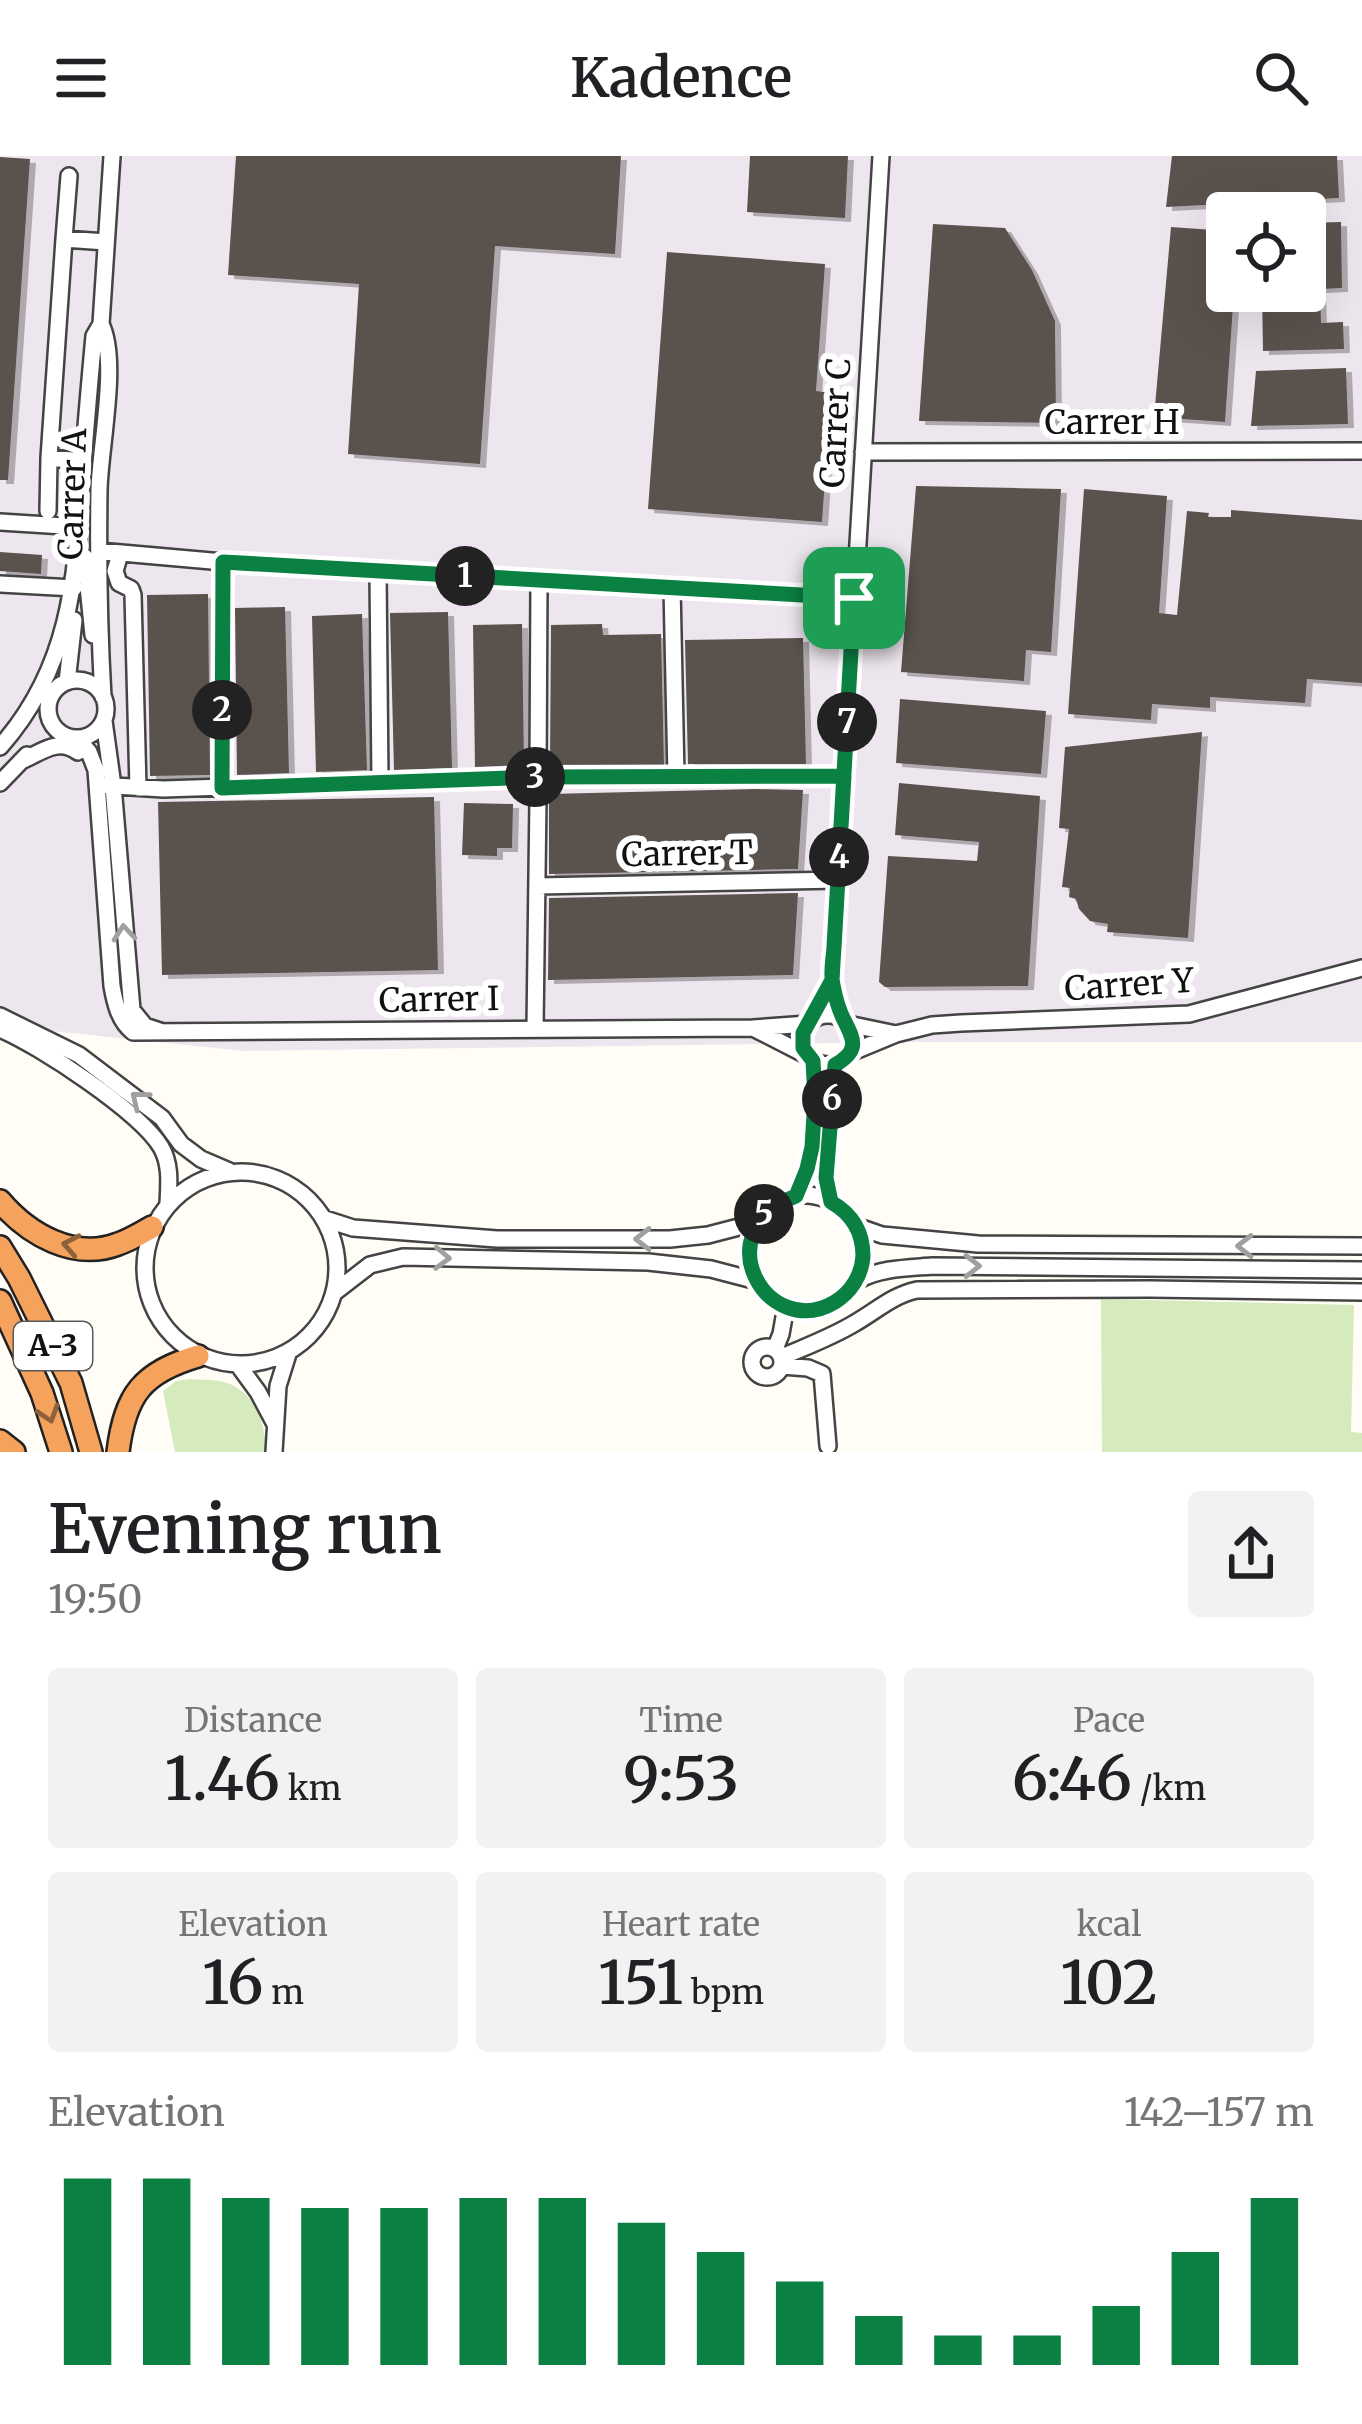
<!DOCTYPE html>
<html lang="en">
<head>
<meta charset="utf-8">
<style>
	:root { --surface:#fff; --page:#f2f2f2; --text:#202124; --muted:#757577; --accent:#0b8043 }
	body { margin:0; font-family:Merriweather,serif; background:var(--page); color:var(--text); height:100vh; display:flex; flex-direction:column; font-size:45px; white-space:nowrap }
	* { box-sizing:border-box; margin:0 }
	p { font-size:39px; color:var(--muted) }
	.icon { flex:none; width:66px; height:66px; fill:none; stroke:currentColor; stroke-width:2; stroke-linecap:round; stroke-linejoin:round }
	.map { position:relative; height:1296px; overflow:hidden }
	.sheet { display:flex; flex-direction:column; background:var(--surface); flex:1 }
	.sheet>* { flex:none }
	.controls { position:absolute; left:1206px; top:36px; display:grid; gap:24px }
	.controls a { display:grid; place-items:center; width:120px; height:120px; border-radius:12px; background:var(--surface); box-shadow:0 12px 48px #0002; font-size:60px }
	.pin { position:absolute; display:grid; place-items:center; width:102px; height:102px; color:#fff; margin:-51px; border-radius:24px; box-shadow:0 6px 18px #0006 }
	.km { position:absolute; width:60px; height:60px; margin:-30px; border-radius:50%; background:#222; color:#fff; font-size:33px; line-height:60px; text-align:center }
	.round { display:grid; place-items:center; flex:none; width:126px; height:126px; border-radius:12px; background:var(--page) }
	.head { display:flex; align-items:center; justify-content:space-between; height:204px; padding:0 48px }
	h1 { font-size:66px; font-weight:600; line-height:90px }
	.figures { display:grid; grid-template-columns:repeat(3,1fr); gap:18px; height:204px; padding:12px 48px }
	.figures div { display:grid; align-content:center; border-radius:12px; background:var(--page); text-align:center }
	.figures b { font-size:60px; font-weight:600 }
	.figures small { font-size:33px; font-weight:400 }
	.figures p { font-size:33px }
	.chart { height:336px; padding:24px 48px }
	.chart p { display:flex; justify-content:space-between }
	.chart svg { width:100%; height:216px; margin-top:12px; stroke:var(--accent); stroke-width:6 }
	header { display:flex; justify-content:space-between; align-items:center; height:156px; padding:0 48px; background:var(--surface); font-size:54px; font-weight:600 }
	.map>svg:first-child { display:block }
	.industrial { fill:#eee6ef; fill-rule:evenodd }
	.green { fill:#d5ebbd }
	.building { fill:#5a524d; filter:url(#shadow) }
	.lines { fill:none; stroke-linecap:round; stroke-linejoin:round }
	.minor-casing { stroke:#444; stroke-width:20 }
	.highway-casing { stroke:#222; stroke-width:26 }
	.minor { stroke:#fff; stroke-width:15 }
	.highway { stroke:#f5a25d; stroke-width:21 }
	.oneway { stroke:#a0a0a0 }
	.oneway2 { stroke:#8e613b }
	.route-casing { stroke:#fff; stroke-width:24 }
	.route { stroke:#0b8043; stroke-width:15 }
	.labels { text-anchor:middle; stroke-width:12; stroke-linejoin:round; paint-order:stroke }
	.shield { fill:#fff; stroke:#585858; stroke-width:3 }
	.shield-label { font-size:30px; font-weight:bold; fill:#111 }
	.street-label { font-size:33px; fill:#111; stroke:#fff }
</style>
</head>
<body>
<header><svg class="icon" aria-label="menu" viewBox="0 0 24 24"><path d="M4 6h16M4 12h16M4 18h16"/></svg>Kadence<svg class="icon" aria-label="search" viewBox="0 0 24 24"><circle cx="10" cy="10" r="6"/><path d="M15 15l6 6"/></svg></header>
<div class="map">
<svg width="1362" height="1296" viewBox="0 0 1362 1296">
	<defs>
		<filter id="shadow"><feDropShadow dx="6" dy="4" stdDeviation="0" flood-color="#0004"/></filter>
	</defs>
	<rect width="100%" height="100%" fill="#fffdf5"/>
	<path class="industrial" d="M0,0H1362V886H912L243,895L33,873L0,866ZM1227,57H1305V135H1227Z"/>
	<path class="green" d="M1101,1143L1354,1149L1351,1276L1362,1277V1296H1102Z
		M189,1223C203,1224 218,1223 230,1228C256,1239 267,1270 265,1296H175L163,1235L176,1225Z"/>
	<path class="building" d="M236,0H621L615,98L495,90L480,308L348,298L359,128L228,119Z
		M750,0H848L845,62L747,56Z
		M1172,0H1337L1339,42L1166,51Z
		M0,1L30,3L8,324H0Z
		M1341,66L1342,132L1320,133L1321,167L1343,166L1344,193L1263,195L1262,135H1305V67Z
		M933,68L1005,72L1032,114L1055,165L1056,267L919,265Z
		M1171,71L1227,75V135H1234L1225,266L1154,261Z
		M667,96L825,108L816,235L831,237L822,366L648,353Z
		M1346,212L1348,268L1251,270L1256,215Z
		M916,330L1061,333L1051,496L1026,494L1024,525L901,516Z
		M1084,333L1167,340L1159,457L1177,459L1187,355L1209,357L1208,361H1231V354L1362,364V527L1307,523L1305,547L1210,541V552L1152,548L1151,564L1068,558Z
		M0,396L42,399L41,418L0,415Z
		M208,438L210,619L150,620L147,439Z
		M285,451L289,617L237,619L235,452Z
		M448,456L452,612L394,614L390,457Z
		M362,458L367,614L316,616L312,460Z
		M522,468L524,609L475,611L473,469Z
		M602,468L603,479L661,478L664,609H550L551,469Z
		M803,482L806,608H688L685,484Z
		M900,543L1046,555L1041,618L896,607Z
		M1202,576L1188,782L1107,776L1108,768L1090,765L1079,753L1076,743L1069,741L1070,732L1062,731L1069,673L1059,672L1065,591Z
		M899,627L1040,640L1028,830L885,831L879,826L888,700L977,705L979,686L895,679Z
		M756,633L803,634L798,713L549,718V638Z
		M434,641L438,814L162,819L158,646Z
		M464,647L513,648L512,692H497V700L462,699Z
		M798,737L793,819L548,824L549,742Z"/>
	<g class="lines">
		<defs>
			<path id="minor" d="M64,83L69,20
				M101,168C119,205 100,290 99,334C98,403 99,472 103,541
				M863,296L1362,295
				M83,305L49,302L64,83L106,86
				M48,355L49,302
				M0,366L80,371
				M99,395L223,406L854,442
				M120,398L115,415L119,427L131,433L133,439L138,632
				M85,401L93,479
				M378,415L380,626
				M0,428L74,432
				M672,431L676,620
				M48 553a29 29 0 1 1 58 0a29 29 0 1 1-58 0Z
				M67,526L74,464
				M104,565L113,630L132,854L145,870L160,875
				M77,582L89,596L96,614L112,830C115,847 119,865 133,876L753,872
				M0,591C74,508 76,415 83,310C86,267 90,223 94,180L101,168L112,0
				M21,605C41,597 57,581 78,596
				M538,621L539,424
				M0,627L27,599
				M99,629L163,633L533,621L844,620
				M222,632L223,406
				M537,730L838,724
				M832,825L881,0
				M803 884a25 25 0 1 1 50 0a25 25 0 1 1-50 0Z
				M0,860L79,899L162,962L181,988L201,1003L229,1015
				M812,864L832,825L844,864
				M848,868L896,878L850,897
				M535,872L538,642
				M0,873C39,889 140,956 161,991C171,1008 169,1028 168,1047
				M896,878L932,869L961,867L1189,858L1362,812
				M808,900L753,872L808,868
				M145 1112a96 96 0 1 1 192 0a96 96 0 1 1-192 0Z
				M796,1040C814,998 820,950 813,905
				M831,1046L826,1022L835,909
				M325,1063L353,1072L497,1083H670L708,1079L758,1066
				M856,1070L882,1079L978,1088L1362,1090
				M857,1124C884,1043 783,1007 755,1075C747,1093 748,1111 759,1127C769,1143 786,1154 805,1154C820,1154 836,1147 847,1137C852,1132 853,1127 859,1124C880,1112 909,1112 932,1110L1362,1114
				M335,1136L370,1109L403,1101L648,1106L711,1113L757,1125
				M752 1206a15 15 0 1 1 30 0a15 15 0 1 1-30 0Z
				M775,1193L781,1178L786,1150
				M782,1201C807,1190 832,1181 855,1167C876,1155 893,1139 917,1134L1150,1133L1362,1136
				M239,1210L258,1236L275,1268
				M782,1210L808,1212L822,1218L828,1290
				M274,1296L278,1230L288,1198"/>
			<path id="highway" d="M0,1045C28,1078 74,1105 118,1088C130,1084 141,1077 152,1071
				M0,1091L19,1122L71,1227L91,1296
				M0,1145L42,1237L61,1296
				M0,1285L14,1296
				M118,1296C125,1238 143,1216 198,1200"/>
		</defs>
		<use href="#minor" class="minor-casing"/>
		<use href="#highway" class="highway-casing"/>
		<use href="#minor" class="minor"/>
		<use href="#highway" class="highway"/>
	</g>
	<defs><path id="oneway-chevron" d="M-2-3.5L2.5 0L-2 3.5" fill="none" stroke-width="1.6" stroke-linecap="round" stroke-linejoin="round" transform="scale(3)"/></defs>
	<g class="oneway">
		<use href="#oneway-chevron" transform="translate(124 777) rotate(-95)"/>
		<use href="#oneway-chevron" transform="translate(139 943) rotate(-141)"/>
		<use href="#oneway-chevron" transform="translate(643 1083) rotate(180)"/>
		<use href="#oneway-chevron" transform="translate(1245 1090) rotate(-180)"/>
		<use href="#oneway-chevron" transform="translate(442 1102) rotate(2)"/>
		<use href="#oneway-chevron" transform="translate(972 1110)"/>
	</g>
	<g class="oneway2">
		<use href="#oneway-chevron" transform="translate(71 1089) rotate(-169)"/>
		<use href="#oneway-chevron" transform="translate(49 1258) rotate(72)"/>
	</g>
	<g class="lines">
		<defs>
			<path id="route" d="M854,442L223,406L222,632L538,621L844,620L832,824L803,877V892L813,905L815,942L812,991L807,1013L796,1040C703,1076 768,1186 835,1146C851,1136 862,1119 863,1100C863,1075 852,1058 831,1046L826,1022L835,909C859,895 855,885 844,864C839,854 835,840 833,829C830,817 833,804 834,792C840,676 847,559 854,442"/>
		</defs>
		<use href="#route" class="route-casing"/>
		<use href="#route" class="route"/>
	</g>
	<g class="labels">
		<rect class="shield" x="14" y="1166" width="78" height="48" rx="9"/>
		<g class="shield-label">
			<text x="53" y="1200">A-3</text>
		</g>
		<g class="street-label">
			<text x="1112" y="278">Carrer H</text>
			<text transform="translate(835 267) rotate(-87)" y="12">Carrer C</text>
			<text transform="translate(72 338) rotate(-88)" y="12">Carrer A</text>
			<text transform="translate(687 697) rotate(-1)" y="12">Carrer T</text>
			<text transform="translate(1129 828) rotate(-4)" y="12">Carrer Y</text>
			<text transform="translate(439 843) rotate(-1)" y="12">Carrer I</text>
		</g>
	</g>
</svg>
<div class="controls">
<a><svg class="icon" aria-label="locate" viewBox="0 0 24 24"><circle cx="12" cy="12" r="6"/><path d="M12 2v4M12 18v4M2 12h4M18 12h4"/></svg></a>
</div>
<div class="pin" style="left:854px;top:442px;background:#1e9e55"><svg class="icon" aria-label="arrive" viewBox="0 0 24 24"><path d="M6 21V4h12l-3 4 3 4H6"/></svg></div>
<b class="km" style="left:465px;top:420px">1</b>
<b class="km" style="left:222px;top:554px">2</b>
<b class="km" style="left:535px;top:621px">3</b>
<b class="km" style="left:839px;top:701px">4</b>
<b class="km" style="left:764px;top:1058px">5</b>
<b class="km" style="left:832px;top:943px">6</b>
<b class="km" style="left:847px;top:566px">7</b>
</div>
<section class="sheet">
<div class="head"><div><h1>Evening run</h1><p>19:50</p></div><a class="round"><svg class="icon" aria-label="share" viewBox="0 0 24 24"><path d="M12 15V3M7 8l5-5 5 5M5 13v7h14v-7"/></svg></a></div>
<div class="figures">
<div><p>Distance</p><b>1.46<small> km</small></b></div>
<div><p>Time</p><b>9:53</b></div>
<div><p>Pace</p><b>6:46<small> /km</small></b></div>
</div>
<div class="figures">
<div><p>Elevation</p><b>16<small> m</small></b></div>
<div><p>Heart rate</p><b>151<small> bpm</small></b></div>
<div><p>kcal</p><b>102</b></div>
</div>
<div class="chart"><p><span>Elevation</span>142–157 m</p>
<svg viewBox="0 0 160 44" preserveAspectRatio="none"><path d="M5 44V6M15 44V6M25 44V10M35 44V12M45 44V12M55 44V10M65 44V10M75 44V15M85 44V21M95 44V27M105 44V34M115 44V38M125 44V38M135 44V32M145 44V21M155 44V10"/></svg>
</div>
</section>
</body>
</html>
